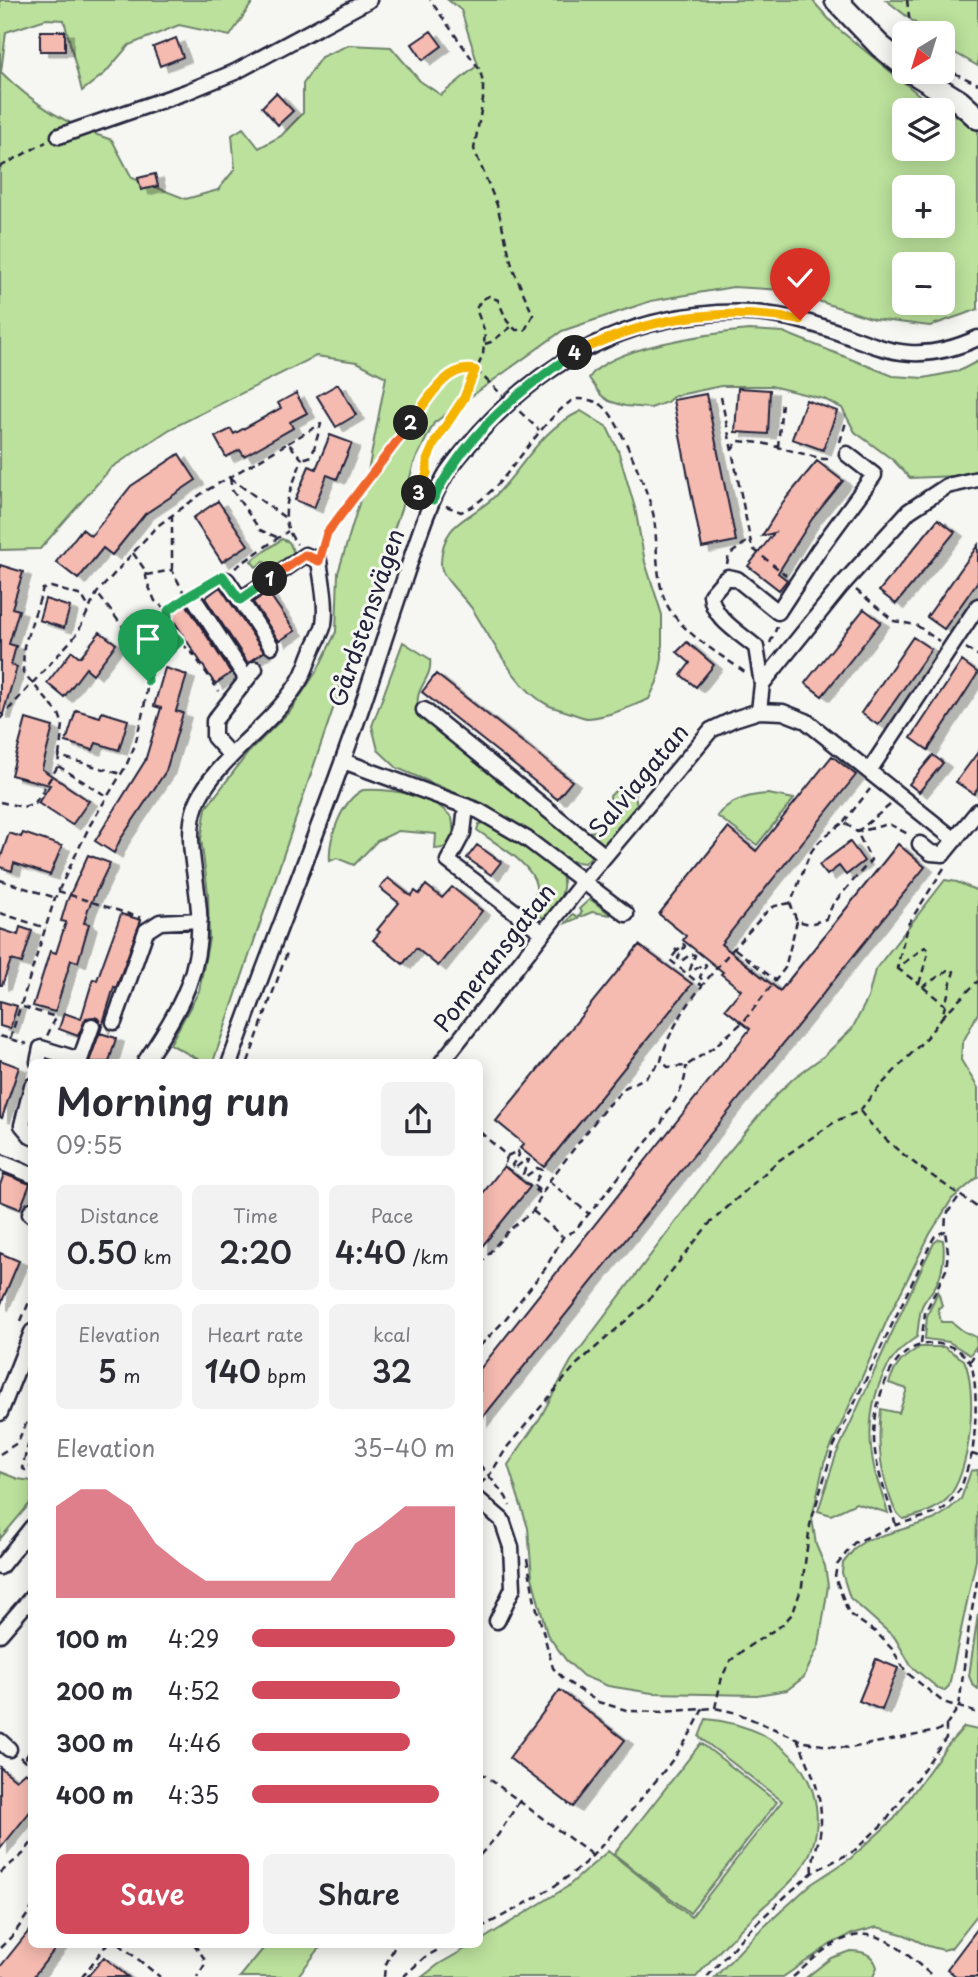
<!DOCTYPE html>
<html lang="en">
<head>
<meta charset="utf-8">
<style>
	:root { --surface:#fff; --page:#f2f2f3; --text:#2b2b33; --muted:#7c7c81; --accent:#d1495b }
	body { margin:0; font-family:"Playpen Sans",sans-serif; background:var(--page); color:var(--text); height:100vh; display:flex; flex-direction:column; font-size:26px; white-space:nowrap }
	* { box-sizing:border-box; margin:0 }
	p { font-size:23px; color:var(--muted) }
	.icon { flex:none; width:38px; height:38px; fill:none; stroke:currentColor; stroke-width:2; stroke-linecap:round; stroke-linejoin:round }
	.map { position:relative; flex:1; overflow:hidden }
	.side { position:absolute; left:28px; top:1059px; width:455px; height:889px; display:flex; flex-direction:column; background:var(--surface); border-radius:10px; box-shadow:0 4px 18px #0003 }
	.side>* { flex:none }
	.needle { width:46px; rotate:218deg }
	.controls { position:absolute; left:892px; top:21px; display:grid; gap:14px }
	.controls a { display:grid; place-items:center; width:63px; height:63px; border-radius:10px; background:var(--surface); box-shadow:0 4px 18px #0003; font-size:35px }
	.pin { position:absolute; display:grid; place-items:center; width:60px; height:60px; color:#fff; margin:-72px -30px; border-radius:50% 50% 50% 0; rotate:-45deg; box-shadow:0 0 7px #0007 }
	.pin .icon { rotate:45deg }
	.km { position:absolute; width:35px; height:35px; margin:-18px; border-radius:50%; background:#222; color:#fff; font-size:19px; line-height:35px; text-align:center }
	.round { display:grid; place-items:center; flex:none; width:74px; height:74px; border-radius:10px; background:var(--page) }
	.overview { display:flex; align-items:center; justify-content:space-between; height:119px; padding:0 28px }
	h1 { font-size:38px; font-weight:600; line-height:52px }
	.stats { display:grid; grid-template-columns:repeat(3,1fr); gap:10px; height:119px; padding:7px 28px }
	.stats div { display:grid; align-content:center; border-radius:10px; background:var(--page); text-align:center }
	.stats b { font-size:30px; font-weight:600 }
	.stats small { font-size:19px; font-weight:400 }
	.stats p { font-size:19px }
	.chart { height:196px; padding:14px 28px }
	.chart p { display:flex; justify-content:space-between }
	.chart svg { width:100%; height:126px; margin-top:7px; fill:var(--accent); opacity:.7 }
	.button { display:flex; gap:14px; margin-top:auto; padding:14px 28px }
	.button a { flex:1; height:80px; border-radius:10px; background:var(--accent); color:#fff; font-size:28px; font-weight:600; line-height:80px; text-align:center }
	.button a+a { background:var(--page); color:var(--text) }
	ul { padding:0 28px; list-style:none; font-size:23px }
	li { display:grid; grid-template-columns:112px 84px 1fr; align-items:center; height:52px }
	li i { height:18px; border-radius:9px; background:var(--accent) }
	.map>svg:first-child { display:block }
	.green { fill:#bbe19c; stroke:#6e826c; stroke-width:2; fill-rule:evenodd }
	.building { fill:#f5bab0; stroke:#22223b; stroke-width:2; filter:url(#shadow) }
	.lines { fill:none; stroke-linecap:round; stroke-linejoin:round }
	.minor-casing { stroke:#22223b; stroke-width:19 }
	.highway-casing { stroke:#22223b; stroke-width:26 }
	.path { stroke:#22223b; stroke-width:2.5; stroke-dasharray:7 5; stroke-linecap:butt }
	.minor { stroke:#f6f6f2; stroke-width:14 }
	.highway { stroke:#f6f6f2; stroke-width:21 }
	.path-bridge { stroke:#22223b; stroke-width:2.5; stroke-dasharray:7 5; stroke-linecap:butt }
	.split-1-casing { stroke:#fff; stroke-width:14 }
	.split-2-casing { stroke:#fff; stroke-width:14 }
	.split-3-casing { stroke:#fff; stroke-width:14 }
	.split-4-casing { stroke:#fff; stroke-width:14 }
	.split-5-casing { stroke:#fff; stroke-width:14 }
	.split-1 { stroke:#22a559; stroke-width:9 }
	.split-2 { stroke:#f0652b; stroke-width:9 }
	.split-3 { stroke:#f5b400; stroke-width:9 }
	.split-4 { stroke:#22a559; stroke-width:9 }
	.split-5 { stroke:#f5b400; stroke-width:9 }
	.labels { text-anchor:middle; stroke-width:6; stroke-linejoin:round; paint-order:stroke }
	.street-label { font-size:24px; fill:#22223b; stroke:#f6f6f2 }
</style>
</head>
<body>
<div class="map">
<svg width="978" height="1977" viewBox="0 0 978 1977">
	<defs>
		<filter id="shadow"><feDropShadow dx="8" dy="4.5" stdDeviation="0" flood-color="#0004"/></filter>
	</defs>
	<rect width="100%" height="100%" fill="#f6f6f2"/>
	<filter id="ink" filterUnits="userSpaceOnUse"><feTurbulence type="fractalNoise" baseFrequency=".0143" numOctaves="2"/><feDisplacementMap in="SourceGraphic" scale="14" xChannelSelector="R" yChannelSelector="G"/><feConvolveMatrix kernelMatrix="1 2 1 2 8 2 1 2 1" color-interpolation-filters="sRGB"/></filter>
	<g filter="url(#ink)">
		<path class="green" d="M0,0H254L230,36L179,25L129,45L105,73L82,91L64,20L46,19L6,32L1,72C32,103 71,127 112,140L132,178L186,199L218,190L235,169L232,135L243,128L259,148L281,136L303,113V84L321,57L349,45L391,47L420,81L441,95L478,65L461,10L448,0H812L836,27L924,99L978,127V309L976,310L930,326L874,319L784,290L733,287L651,301L562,331L434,423L414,463L401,509L213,1062H203L170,1044L199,991L209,939L208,893L201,839L206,808L248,753L291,710L318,669L336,632L338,573L367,477L386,377L357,362L316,356L170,429L111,468L40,549L0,550ZM905,110H943V149H905ZM905,187H943V226H905ZM905,264H943V303H905Z
			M886,0H978V66L943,46V33H928Z
			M749,330L783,332L893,376L924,378L959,371L978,361V475L910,478L893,460L855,432L842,408L824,399L771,386H721L674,396L667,402L651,408L625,406L609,401L601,395L589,378C608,347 713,333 749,330Z
			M581,411L607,427L618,450L635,508L645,562L662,615V659L657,682L649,699C630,707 610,716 589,718C582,718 575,714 568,712C562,710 554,708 548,705C516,689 492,640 473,610C464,596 440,578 441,563C442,520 471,520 495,496C527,464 537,432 581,411Z
			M282,539L289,542L296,557L272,572L264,561L256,567L251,561Z
			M403,642L430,659C433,681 412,687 419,711L592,853L590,858L584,863L571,861L518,826L469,799L397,768L378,750L372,726Z
			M626,788L634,793L637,805L607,843L601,845L564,817L566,814L588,832L602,830L613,816L610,796L616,790Z
			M363,790C391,789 433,794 452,818C455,834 454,849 435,849L436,834L398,831L377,841L354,865L337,858L330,861C328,838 342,800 363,790Z
			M768,794L794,799L757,845L717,816C729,800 749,795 768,794Z
			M483,823L510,836L561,872C568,891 558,906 544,918L533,913C533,904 537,895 536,886C533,863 494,843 477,830L479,824Z
			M945,880L957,882L978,891V1013L962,1044L961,1060L978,1088V1177L952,1199L930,1234L888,1318L824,1463L812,1518L816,1545L825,1566L828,1586L819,1645L804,1677L787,1690L757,1695L652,1693L608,1686L583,1676L566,1660L547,1634L532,1577L528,1528L508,1465L540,1418L571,1361L722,1160L777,1094L795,1077L824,1056L852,1029L868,998L875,970Z
			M590,899L611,915L592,912L566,923L573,914L578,917L582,912L579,909Z
			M939,1239L943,1240C945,1254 943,1273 936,1285C932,1293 924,1299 921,1309C919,1318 918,1328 917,1337C875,1362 864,1421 874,1467C877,1483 884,1498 888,1513L856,1503L831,1515L818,1511L836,1455L922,1267L934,1243Z
			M938,1291L942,1306L938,1308L941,1322H952L963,1331L976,1337L977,1345L970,1355L949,1342L925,1339L927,1316Z
			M920,1347H944L964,1360C978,1390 971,1474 947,1499C935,1511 920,1515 903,1519C894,1512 892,1503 888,1491C879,1463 878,1439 881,1409L899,1413L907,1389L889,1383C895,1365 904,1356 920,1347Z
			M978,1470L976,1560L949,1686L944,1691L939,1689L911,1666L895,1638L850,1598L842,1573L843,1563L856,1547L867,1540L933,1520L946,1512L961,1499L971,1471Z
			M0,1472L18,1479L32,1481L31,1502L0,1539Z
			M978,1614V1689L973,1685L969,1676Z
			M706,1719C740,1722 779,1737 799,1765C824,1799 823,1846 794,1878C784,1890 770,1900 759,1911C737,1932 716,1954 696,1977H422L439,1964L474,1944H480V1941L567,1887L608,1851L691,1917L782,1801L699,1737Z
			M964,1727L978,1730V1914L951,1948L943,1950L928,1946L905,1935L877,1927L852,1934L831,1944L783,1977H715L756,1934L810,1885L851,1858L894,1819L947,1746Z
			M701,1743L777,1802L690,1913L614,1854Z
			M267,1944H323L297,1977H240Z
			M850,1951C863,1951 873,1954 877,1967L873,1977H807L831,1958Z"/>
		<path class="building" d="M40,31H65V51H40Z
			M431,31L442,46L423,60L412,44Z
			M176,38L183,57L160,66L153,47Z
			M276,93L293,111L278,125L262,107Z
			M155,174L158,186L141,190L138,178Z
			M338,384L356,415L336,427L317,396Z
			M738,388L770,390L768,434L735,432Z
			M296,393L307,413L290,422L293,428L244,456L240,450L226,457L215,437L231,429L234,434L281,408L278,403Z
			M706,394L736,541L702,548L673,400Z
			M806,400L837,411L823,450L792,439Z
			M330,435L352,443L337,479L327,475L314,508L295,500L309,466L316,469Z
			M179,454L196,480L145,514L112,555L103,548L78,579L56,562L82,529L91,536L131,486Z
			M817,461L843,481L812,519L778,573L787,580L779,590L748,566L774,533L762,536L783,502Z
			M218,501L248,545L222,562L193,518Z
			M938,519L955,532L896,604L879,591Z
			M978,545V581L944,629L927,617Z
			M0,565L23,572L12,608L19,610L9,644L16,646L11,665L17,667L3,714H0Z
			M220,587L264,652L248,663L205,598Z
			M268,592L295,631L279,641L253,602Z
			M45,599L70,607L64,628L39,620Z
			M186,604L231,673L215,684L170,615Z
			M864,609L881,622L822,696L805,683Z
			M100,632L116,644L93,674L86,668L64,697L47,683L72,651L80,657Z
			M913,637L931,649L878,725L861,713Z
			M687,642L714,665L696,687L681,675L690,663L677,652Z
			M962,661L978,673L928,750L911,738Z
			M165,668L187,675L176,711L183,713L166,771L120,840L114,853L95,841L145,761L161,708L154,706Z
			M436,674L572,781L557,799L422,692Z
			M76,710L100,717L102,712L128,720L119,750L96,743L93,750L66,742Z
			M26,719L53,727L42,769L89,801L72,825L38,803L50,785L11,775Z
			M978,752V788L974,794L956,782Z
			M933,755L943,763L919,792L909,784Z
			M832,756L856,775L721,944L780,991L898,844L925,867L480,1421V1369L750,1029L725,1009L741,990L721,974L723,972L683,940L686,936L659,914L728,828L756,851Z
			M9,833L21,837L23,833L62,846L50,875L14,863L12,871L0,867V860Z
			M850,842L864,861L846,875L839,866L827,875L819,865Z
			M477,845L501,862L491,875L467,858Z
			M88,855L110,863L88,909L84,923L89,924L78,962L71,960L55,1012L33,1006L50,951L56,953L66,922L61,921L67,901Z
			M388,878L411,896L415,891L419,894L426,885L442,898L452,887L482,911L438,966L416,948L403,964L373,940L380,932L377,930L399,903L380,888Z
			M121,914L141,920L116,988L114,987L100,1033L116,1038L109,1062H89L101,1029L99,1019L95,1017L86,1018L78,1036L59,1029L64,1013L81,1019L93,979L97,980Z
			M20,927L32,931L22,963L11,960L2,985H0V929L18,935Z
			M639,945L692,984L544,1167L520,1148L524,1144L496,1121Z
			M0,1001L17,1006L10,1029L0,1026Z
			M0,1060L19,1067L2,1118L0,1117Z
			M504,1166L530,1187L480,1249V1197Z
			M4,1174L30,1184L20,1209L0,1201V1185Z
			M0,1253L19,1261L0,1306Z
			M876,1659L898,1668L882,1710L859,1701Z
			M560,1690L625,1740L573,1807L509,1758Z
			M0,1767L16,1780L25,1772L32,1777V1809L0,1849Z
			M32,1927V1944H59L33,1977H0V1967Z
			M978,1928V1977H957L947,1969Z
			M104,1957L128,1977H87Z"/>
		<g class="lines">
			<defs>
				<path id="minor" d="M59,136L186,92L235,72L369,0
					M227,580L271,646
					M195,600L246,678
					M762,684L756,647C740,633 712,618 711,595L723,581L728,577L737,579L778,612L818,551L874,475L847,454
					M424,710L605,856
					M759,711L762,684L841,586L909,511L947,486L978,479
					M231,756L214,737V721L255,669
					M343,761L479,811L527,839L626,914
					M869,771L978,606
					M466,806L463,833L448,861L543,933
					M920,844L931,853L943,854L978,811
					M114,1022L146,931L160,922L200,920
					M80,1060L92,1026
					M38,1062L41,1048L80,1060L79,1062
					M145,1062C181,1009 206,966 198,900C195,869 185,835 196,805C205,781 227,760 245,742C264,724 284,705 298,683C305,673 308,660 313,649C317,641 322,632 324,624C327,604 322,581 319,561L305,555L240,600
					M230,1062C265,962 306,863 342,763C365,701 384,638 405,577C417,542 427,506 446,474C456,459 469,445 481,431C538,368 612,324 698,315C731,311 769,312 802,321C873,339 901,373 978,338
					M442,1062L583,882L711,730L734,719L759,711L783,712L806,721L955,840
					M32,1086L22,1125L32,1137
					M0,1162L32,1175
					M30,1214L32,1210
					M0,1413L32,1332
					M480,1501L502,1520L511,1547L513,1588L497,1621
					M0,1567L32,1527
					M0,1634L32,1597
					M0,1741L9,1749"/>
				<path id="highway" d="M836,0L880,46L905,66
					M912,72L959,101L978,118"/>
			</defs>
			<use href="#minor" class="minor-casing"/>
			<use href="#highway" class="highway-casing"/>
			<path class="path" d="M907,0L911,33
				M943,68L978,84
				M0,167L46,142
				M485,344L491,342L511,327
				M721,397L752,548L786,575
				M840,442L846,422
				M288,443L321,424L312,456L302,459
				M778,447L782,402
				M732,450L738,441L762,443L823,459H833
				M230,478L232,490L260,530L279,538
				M230,478L284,517
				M423,483L427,473V460L434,442L464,398L483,355L485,332L476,309L481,300L489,296L498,300L507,321L516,330H525L533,315L513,269L497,205L474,149L483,100V83L480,70L430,0
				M446,506L461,512C507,492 530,429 574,399C587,399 599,400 608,411C621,426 651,498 654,518C658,546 655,577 666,603C681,633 720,654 746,673
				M172,515V570
				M323,547L327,533L438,386C448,377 461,367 475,370
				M133,553L145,570L147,582L155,601L168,611V630L194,655L219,691
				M727,564L729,555L745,543L751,542
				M235,568L288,531
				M146,575L172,570L184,593
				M202,589L214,581
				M856,590L894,621L916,625L939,641
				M169,611L180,602
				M770,643L777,627
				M966,648L978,656
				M147,666H155L179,642
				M0,719L77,634L97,593L156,527L204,492L288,443L302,459C292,490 274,516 297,544
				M59,756L63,725L59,714L23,672L24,646L43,589L51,587L82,596L89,608
				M105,795L58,766L59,756L121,774
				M0,802L23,807L35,803L58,766
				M890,805L857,832L871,860L833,904L826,919L810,924L797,921L790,903C798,888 802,872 809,856C815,842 832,831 844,822L857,832L889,824L910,835
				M844,822L870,789
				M944,868L907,926L897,968L925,947L929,950L919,984L922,987L950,969L954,971L942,1017L978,981
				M0,880L53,897
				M58,891L141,918
				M790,903L775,906L768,910C732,952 673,1008 661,1061L668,1067L686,1066L714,1047L744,1021L785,968L797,921
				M0,913L46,928
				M675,949L677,951L683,944L685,946L678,958L680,962L691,954L695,955L690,970L693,971L704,963L706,965L700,977L705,984
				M735,949L775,980
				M677,951L670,960L702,986
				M897,968L919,984
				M923,987L945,1005
				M23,1007L56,1017L47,1036
				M0,1036L27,1044
				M10,1039L55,898L90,825L126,766L135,745L144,708L148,681L147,658L97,593
				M248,1062L288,950
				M860,1111C884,1077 918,1052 942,1017
				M480,1132L507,1156L518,1151L519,1155L512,1165L514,1169L525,1160H529L523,1174L525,1177L537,1168L542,1170L534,1185L542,1194
				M507,1157L504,1166L539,1193
				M549,1181L589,1214
				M533,1211L562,1236
				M480,1264L508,1231L533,1211L549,1181L607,1106L626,1087L645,1078L661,1061
				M21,1321L32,1295
				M921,1343L925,1313L946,1270L948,1252L945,1231
				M480,1346L503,1322L545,1269L563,1237L574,1231L594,1208L661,1124C671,1102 686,1091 686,1066
				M970,1362L978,1348
				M32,1431L22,1468L25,1470L29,1469L32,1461
				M0,1454L17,1443L28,1420L32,1421
				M972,1454L961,1488L946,1507L937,1513L896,1525L854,1543L837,1565L835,1577L849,1614L877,1633L892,1649L906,1672L943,1702L978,1713
				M480,1465L489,1476L508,1446L576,1365L647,1302L708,1225L778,1161L836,1121L860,1111C891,1152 937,1178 978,1208
				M480,1484L489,1476L506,1497L510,1506
				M896,1525C887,1496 874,1467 874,1436C875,1398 892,1337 940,1344C952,1345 965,1353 971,1364C978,1386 976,1429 972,1454L978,1456
				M527,1559L535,1602L553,1668L566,1681L598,1702L630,1711L661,1712L715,1708L737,1713L805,1742L828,1746L850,1748L937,1731L946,1725L959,1707L969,1626L978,1577
				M715,1708L722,1677L730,1661L746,1648L782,1625L793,1613L802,1586L810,1525L834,1446L932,1241L935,1236L945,1231L946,1215L960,1195
				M797,1738C811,1770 825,1797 820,1834C818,1846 811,1859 813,1872
				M20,1757L24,1761L32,1757
				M25,1759L32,1747
				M32,1766L29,1770L32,1773
				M480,1772L592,1855
				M480,1855L498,1835L519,1802
				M0,1873L23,1854L32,1842
				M480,1928C519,1907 561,1887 593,1855C613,1834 631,1811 649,1789C671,1763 690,1739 703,1708
				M119,1944L160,1977
				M194,1944L204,1958V1966L197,1977
				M0,1948L14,1934L32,1908
				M82,1977L107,1944
				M384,1977L385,1966L396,1944
				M403,1977L425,1957L449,1944
				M707,1977L745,1934L788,1894L813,1872L854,1851L886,1821L946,1738V1725
				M793,1977C804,1968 814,1957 826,1949C875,1916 896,1947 934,1977"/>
			<use href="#minor" class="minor"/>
			<use href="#highway" class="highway"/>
			<path class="path-bridge" d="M476,370L539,430"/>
		</g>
	</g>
	<g class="lines" filter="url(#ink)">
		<defs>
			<path id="split-1" d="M148,681L147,666H155L180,641L168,630V611L187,597L223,576L240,600L270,579"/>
			<path id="split-2" d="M270,579L305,555L319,561L327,533L411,423"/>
			<path id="split-3" d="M411,423C426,403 446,363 475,370L464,398L435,442L427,460V473L419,493"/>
			<path id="split-4" d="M419,493L433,500C464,437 517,391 575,353"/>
			<path id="split-5" d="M575,353C650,317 718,306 800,320"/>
		</defs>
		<use href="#split-1" class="split-1-casing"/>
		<use href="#split-2" class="split-2-casing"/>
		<use href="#split-3" class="split-3-casing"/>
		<use href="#split-4" class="split-4-casing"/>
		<use href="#split-5" class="split-5-casing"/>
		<use href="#split-1" class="split-1"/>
		<use href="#split-2" class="split-2"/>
		<use href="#split-3" class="split-3"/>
		<use href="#split-4" class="split-4"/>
		<use href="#split-5" class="split-5"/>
	</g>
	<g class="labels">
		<g class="street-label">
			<text transform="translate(367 618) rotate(-71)" y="8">Gårdstensvägen</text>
			<text transform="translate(639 781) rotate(-50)" y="8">Salviagatan</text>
			<text transform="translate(495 958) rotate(-52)" y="8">Pomeransgatan</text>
		</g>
	</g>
</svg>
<div class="controls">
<a><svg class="needle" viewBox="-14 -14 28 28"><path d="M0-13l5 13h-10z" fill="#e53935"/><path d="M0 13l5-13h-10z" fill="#7c7c81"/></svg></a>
<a><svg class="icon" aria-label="layers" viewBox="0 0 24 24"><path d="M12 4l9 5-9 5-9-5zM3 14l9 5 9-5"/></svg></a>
<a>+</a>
<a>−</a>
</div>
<div class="pin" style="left:148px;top:681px;background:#1e9e55"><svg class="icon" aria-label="arrive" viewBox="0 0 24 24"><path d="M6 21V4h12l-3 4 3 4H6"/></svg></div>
<div class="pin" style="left:800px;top:320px;background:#d93025"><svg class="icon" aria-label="check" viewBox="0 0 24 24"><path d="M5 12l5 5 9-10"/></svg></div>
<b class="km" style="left:270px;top:579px">1</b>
<b class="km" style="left:411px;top:423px">2</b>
<b class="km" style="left:419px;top:493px">3</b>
<b class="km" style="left:575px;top:353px">4</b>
<section class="side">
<div class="overview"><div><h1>Morning run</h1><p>09:55</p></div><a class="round"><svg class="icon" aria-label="share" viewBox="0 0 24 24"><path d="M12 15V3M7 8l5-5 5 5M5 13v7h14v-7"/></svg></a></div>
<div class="stats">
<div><p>Distance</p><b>0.50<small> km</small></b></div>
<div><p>Time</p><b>2:20</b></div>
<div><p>Pace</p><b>4:40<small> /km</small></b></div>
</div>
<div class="stats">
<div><p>Elevation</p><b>5<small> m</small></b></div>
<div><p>Heart rate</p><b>140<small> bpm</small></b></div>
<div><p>kcal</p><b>32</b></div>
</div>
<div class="chart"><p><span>Elevation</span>35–40 m</p>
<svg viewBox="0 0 160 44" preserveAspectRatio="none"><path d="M0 44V12L10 6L20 6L30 12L40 25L50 32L60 38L70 38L80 38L90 38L100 38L110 38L120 25L130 19L140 12L150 12L160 12V44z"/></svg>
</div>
<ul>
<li><b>100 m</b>4:29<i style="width:100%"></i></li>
<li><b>200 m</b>4:52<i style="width:73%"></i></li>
<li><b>300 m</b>4:46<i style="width:78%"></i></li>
<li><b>400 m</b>4:35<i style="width:92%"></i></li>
</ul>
<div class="button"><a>Save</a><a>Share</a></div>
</section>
</div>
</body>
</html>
